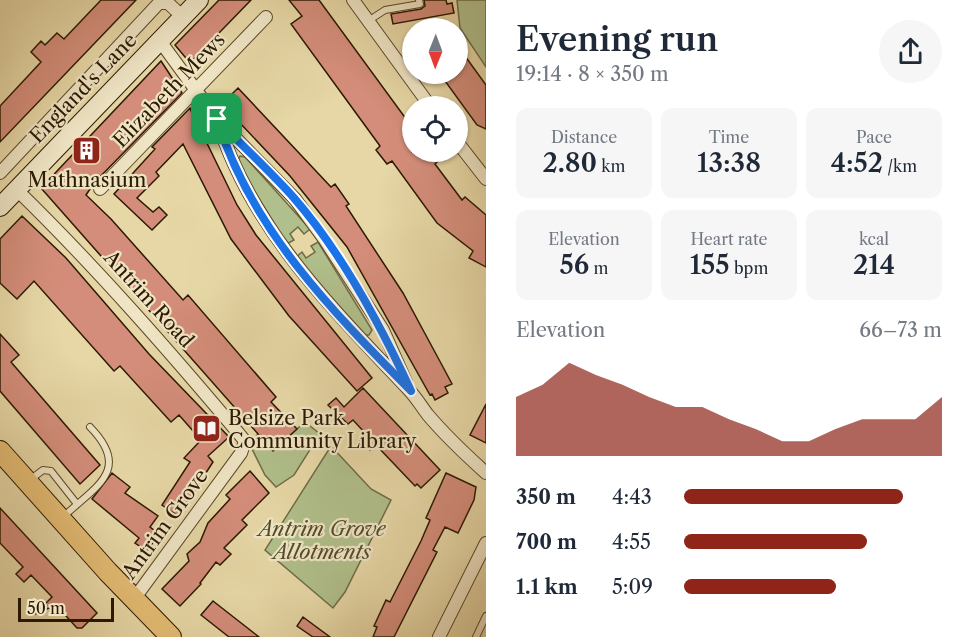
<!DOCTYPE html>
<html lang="en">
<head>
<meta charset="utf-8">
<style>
	:root { --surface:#fff; --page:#f6f6f7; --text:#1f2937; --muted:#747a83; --accent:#8f2418 }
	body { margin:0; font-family:"Libre Caslon Text",serif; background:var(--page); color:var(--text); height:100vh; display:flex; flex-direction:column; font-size:22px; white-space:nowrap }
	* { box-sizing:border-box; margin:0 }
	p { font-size:20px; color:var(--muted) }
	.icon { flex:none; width:33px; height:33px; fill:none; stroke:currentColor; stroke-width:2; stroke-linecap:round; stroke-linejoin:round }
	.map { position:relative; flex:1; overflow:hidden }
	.sheet { display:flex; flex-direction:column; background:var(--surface); width:486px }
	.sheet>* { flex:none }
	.needle { width:39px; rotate:181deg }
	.fabs { position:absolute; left:402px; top:18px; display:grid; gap:12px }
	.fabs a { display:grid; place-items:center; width:66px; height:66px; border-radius:50%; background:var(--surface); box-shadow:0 2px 4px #0004; font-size:30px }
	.scale { position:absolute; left:18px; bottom:15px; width:96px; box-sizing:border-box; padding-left:6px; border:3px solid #2b1900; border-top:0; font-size:16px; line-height:21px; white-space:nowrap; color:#2b1900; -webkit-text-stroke:4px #efe5c5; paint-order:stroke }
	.pin { position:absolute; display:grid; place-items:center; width:51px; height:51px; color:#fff; margin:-26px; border-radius:12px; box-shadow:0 3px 9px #0006 }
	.round { display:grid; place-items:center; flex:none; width:63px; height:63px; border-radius:32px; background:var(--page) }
	.head { display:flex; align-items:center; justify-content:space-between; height:102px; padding:0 30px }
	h1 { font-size:33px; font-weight:600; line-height:45px }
	.stats { display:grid; grid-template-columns:repeat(3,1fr); gap:9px; height:102px; padding:6px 30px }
	.stats div { display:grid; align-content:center; border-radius:12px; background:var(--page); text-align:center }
	.stats b { font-size:26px; font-weight:600 }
	.stats small { font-size:16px; font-weight:400 }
	.stats p { font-size:16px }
	.chart { height:168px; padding:12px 30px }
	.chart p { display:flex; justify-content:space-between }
	.chart svg { width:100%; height:108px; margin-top:6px; fill:var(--accent); opacity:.7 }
	ul { padding:0 30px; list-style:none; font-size:20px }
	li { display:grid; grid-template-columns:96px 72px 1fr; align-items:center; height:45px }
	li i { height:15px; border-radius:8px; background:var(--accent) }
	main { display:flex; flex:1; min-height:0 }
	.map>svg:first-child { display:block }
	.green { fill:#b0bf8b; stroke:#6e6c46; stroke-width:1.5 }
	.building { fill:#d48d7a; stroke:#2b1900; stroke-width:1.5 }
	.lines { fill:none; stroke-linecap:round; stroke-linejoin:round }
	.lane-casing { stroke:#5a482a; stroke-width:8 }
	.street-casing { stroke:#5a482a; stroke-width:14 }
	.secondary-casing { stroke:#2b1900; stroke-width:20 }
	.primary-casing { stroke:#2b1900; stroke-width:22 }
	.lane { stroke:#efe5c5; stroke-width:6 }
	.street { stroke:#efe5c5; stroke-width:12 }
	.secondary { stroke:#efe5c5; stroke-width:18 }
	.primary { stroke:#e4bc73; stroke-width:20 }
	.route-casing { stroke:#fff; stroke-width:12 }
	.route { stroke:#1a73e8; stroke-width:8 }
	.labels { text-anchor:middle; stroke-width:4.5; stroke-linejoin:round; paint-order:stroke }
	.street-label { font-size:20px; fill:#2b1900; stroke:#efe5c5 }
	.poi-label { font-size:20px; fill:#2b1900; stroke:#efe5c5 }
	.park-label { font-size:20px; font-style:italic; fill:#534b2a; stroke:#efe5c5 }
</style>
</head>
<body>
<main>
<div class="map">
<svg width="486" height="637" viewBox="0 0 486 637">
	<rect width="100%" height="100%" fill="#e7d7a6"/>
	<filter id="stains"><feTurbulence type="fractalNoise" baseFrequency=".00333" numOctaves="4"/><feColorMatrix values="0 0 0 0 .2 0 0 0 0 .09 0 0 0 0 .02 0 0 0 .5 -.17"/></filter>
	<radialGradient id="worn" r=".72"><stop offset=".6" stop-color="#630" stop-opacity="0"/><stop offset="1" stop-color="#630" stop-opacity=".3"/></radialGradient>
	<path class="green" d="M457,0H486V67L460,28Z
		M240,156L245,157L310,229L304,234L298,227L290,234L294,240L287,244L237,163Z
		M318,242L372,330L369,335H364L296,257L302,252L306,258L315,252L311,246Z
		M305,422L320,434L294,475L276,487L265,475L250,445L259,432L276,447Z
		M331,446L371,489L391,500L345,592L333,608L265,550Z"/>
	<path class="building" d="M101,0H136L0,142V106L41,62L31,52L41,41L45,45L57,33L64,39Z
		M219,0H251L190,63L175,45Z
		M289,0H319L412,127V152H430L438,161L435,164L462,200L465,197L486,215V267L469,258L473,251L437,223L392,161L387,164L376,150L380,146L291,24L302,16Z
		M424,0H446L447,4L452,3L454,13L393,24L391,14L421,9L425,6Z
		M465,56L486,85V129L477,125L440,74H458V61Z
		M161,61L182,93L94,183L86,195L111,219L183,300L188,295L276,397L271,402L297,429L273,451L41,188Z
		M238,88L331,187L335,184L349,204L346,206L403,293L443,367L452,384L445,387L448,393L435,400L432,394L430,395L347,247L290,176L222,104Z
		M190,108L201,137L203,135L237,205L256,235L372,378L357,391L289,316L231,239L183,144L156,172L159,176L137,198L153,212L159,207L167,215L152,230L114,194L155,149L152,147Z
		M22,216L66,258L149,354L229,437L208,456L213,462L178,516L162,505L190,462L184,458L201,440L179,415L171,422L120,366L114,371L34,281L17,299L0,283V239Z
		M0,334L19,355L11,362L100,465L80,484L0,391Z
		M363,388L440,470L421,488L417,484L415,486L375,444L370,450L360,440L366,434L353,420L348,424L328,405L336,398L344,407Z
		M486,404V443L470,435Z
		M250,471L269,493L242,520L247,525L224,548L231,554L220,565L216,562L200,583L201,584L180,606L162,589L189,561L187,554L200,542L208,523L230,499L226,495Z
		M112,473L130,487L125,493L158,516L150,527L159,534L147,551L135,543L139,538L92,499Z
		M446,473L476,487L474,500L458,533L445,527L433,550L437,552L394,637H373L377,627L374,626L386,600L390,602L421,541L430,520L426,518Z
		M0,508L97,613L82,628H77L56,605L35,614L52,597L31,575L24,582L16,574L23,567L0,543Z
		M213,601L259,637H229L201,615Z
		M303,617L330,637H313L297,626Z"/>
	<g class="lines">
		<defs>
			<path id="lane" d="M368,21L385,10L420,4L419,0
				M31,479L43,470L51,471L77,504
				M63,517C96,486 132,470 90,427
				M476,637L486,616"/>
			<path id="street" d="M353,0L430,106
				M160,41L217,119L295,199L325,240L383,330L406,382
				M217,119C250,228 332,308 408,389C416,397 421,406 428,415C445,435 466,455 486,473
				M458,143L486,179
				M0,173L159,3H168L183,17
				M100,189L266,17
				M17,190C98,269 172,354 245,441L241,453L134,599
				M439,637L486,543"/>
			<path id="secondary" d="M0,207L199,0"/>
			<path id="primary" d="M0,451L108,572L171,637"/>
		</defs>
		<use href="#lane" class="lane-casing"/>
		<use href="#street" class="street-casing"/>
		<use href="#secondary" class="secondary-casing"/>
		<use href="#primary" class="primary-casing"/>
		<use href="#lane" class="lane"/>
		<use href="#street" class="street"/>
		<use href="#secondary" class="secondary"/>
		<use href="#primary" class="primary"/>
	</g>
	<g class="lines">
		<defs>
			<path id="route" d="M217,119C242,146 270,171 294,198C341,252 381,326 411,391C333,312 250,228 217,119Z"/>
		</defs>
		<use href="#route" class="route-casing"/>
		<use href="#route" class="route"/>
	</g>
	<defs>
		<symbol id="building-square" viewBox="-11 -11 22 22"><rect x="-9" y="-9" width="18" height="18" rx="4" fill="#8f2418" stroke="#efe5c5"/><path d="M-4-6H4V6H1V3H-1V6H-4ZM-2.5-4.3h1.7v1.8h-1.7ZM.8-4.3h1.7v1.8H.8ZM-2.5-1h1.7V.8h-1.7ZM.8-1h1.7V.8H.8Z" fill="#fff"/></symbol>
		<symbol id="library-square" viewBox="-11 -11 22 22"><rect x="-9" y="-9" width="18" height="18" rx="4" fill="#8f2418" stroke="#efe5c5"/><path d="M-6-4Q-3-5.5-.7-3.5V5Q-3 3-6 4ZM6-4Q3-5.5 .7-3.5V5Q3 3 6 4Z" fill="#fff"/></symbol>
	</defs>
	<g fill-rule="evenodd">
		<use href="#building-square" x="70" y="134" width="33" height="33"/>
		<use href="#library-square" x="190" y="412" width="33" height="33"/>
	</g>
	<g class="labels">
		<g class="street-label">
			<text transform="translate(83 88) rotate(-46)" y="7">England's Lane</text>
			<text transform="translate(169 90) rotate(-46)" y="7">Elizabeth Mews</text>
			<text transform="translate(149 299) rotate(48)" y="7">Antrim Road</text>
			<text transform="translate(165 524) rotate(-54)" y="7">Antrim Grove</text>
		</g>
		<g class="poi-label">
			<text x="87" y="187">Mathnasium</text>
			<text x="228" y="425" text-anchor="start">Belsize Park<tspan x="228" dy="23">Community Library</tspan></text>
		</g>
		<g class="park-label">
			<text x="322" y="536">Antrim Grove<tspan x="322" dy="23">Allotments</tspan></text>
		</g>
	</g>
	<rect width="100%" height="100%" filter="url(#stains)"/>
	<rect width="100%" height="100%" fill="url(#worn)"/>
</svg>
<div class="fabs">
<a><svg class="needle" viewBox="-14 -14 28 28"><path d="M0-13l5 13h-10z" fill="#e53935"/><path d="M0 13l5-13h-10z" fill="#747a83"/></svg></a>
<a><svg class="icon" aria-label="locate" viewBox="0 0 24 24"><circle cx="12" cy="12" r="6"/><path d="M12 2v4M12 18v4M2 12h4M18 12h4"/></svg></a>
</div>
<div class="scale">50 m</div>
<div class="pin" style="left:217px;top:119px;background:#1e9e55"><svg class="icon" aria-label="arrive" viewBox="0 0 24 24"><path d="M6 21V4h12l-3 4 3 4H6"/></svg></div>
</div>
<section class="sheet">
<div class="head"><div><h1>Evening run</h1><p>19:14 · 8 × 350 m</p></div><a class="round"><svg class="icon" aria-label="share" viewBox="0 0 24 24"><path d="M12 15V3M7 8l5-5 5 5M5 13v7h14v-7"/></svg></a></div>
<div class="stats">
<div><p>Distance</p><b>2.80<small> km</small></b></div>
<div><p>Time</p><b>13:38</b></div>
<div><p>Pace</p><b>4:52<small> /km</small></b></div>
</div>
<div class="stats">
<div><p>Elevation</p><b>56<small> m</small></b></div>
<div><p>Heart rate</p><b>155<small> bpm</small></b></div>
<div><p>kcal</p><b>214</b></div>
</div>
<div class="chart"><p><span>Elevation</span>66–73 m</p>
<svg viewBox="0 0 160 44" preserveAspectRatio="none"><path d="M0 44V20L10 15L20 6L30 11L40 15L50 20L60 24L70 24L80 29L90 33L100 38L110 38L120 33L130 29L140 29L150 29L160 20V44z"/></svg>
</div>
<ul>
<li><b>350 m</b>4:43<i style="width:85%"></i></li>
<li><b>700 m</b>4:55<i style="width:71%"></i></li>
<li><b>1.1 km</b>5:09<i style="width:59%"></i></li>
</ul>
</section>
</main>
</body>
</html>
